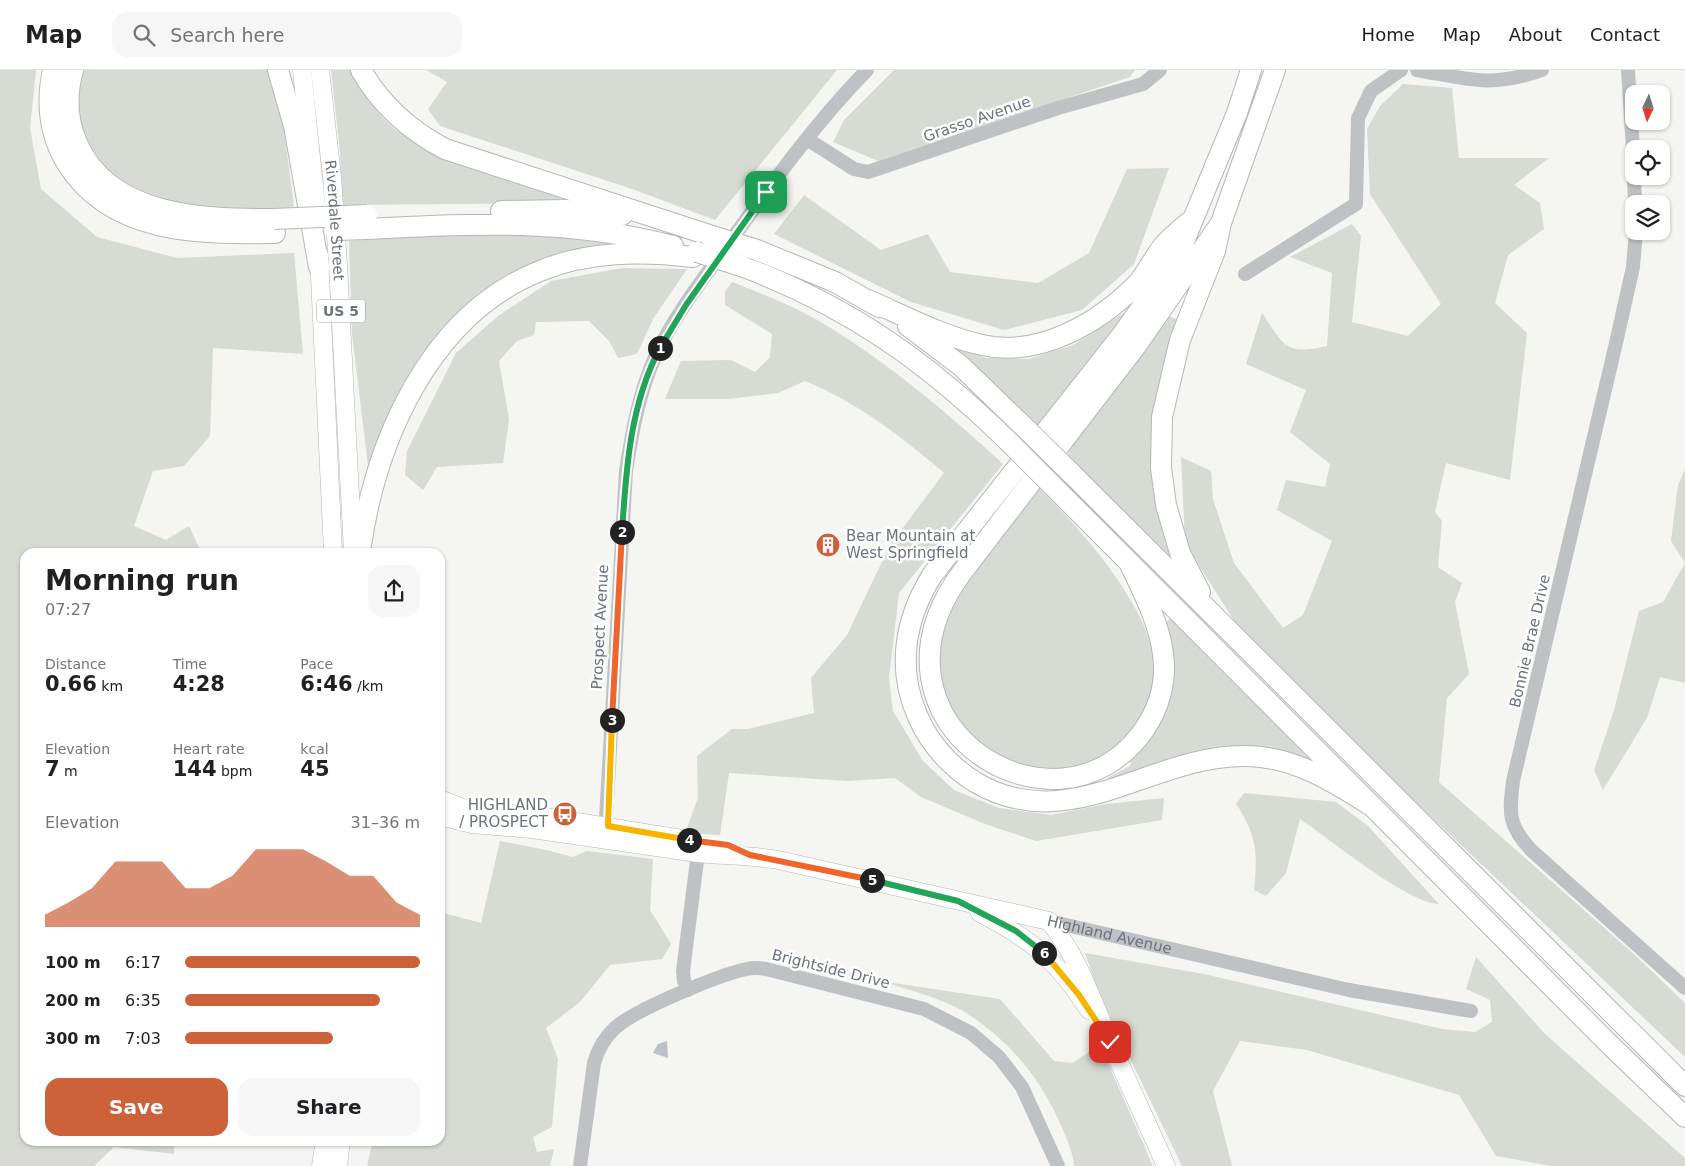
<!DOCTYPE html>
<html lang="en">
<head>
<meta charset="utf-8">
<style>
	:root { --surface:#fff; --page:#f6f6f6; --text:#202124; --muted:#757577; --line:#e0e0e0; --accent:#cc613a }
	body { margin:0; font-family:"DejaVu Sans",sans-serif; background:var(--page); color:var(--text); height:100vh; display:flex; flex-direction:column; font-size:19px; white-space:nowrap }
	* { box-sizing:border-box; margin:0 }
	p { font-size:16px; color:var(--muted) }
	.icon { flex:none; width:28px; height:28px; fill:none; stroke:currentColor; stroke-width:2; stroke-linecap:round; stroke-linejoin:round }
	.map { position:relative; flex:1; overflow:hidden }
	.drawer { position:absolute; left:20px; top:478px; width:425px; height:598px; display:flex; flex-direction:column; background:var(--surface); border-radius:15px; box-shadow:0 1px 4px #0004 }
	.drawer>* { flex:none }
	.needle { width:32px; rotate:184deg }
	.buttons { position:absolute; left:1625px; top:15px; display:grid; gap:10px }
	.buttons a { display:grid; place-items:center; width:45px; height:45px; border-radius:10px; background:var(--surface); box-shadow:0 1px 4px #0004; font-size:25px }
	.pin { position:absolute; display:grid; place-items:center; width:42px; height:42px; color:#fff; margin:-21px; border-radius:10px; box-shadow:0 2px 8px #0006 }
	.km { position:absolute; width:25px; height:25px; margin:-12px; border-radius:50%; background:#222; color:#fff; font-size:14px; line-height:25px; text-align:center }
	.round { display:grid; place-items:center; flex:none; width:52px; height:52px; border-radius:15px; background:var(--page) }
	.summary { display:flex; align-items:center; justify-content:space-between; height:85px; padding:0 25px }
	h1 { font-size:28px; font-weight:800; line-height:38px }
	.figures { display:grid; grid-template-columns:repeat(3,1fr); gap:8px; height:85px; padding:5px 25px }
	.figures div { display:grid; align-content:center }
	.figures b { font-size:21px; font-weight:800 }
	.figures small { font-size:14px; font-weight:400 }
	.figures p { font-size:14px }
	.chart { height:140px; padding:10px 25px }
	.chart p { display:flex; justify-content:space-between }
	.chart svg { width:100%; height:90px; margin-top:5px; fill:var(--accent); opacity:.7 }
	.action { display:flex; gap:10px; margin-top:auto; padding:10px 25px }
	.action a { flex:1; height:58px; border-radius:15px; background:var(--accent); color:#fff; font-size:20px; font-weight:800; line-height:58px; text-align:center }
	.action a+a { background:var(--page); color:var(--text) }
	ul { padding:0 25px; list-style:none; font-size:16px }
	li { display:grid; grid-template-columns:80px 60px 1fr; align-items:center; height:38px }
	li i { height:12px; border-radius:6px; background:var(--accent) }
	header { display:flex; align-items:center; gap:30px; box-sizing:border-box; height:70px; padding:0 25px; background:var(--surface); border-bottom:1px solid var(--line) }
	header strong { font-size:24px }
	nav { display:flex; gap:28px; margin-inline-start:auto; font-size:18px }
	.search { width:350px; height:45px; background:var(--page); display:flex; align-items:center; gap:12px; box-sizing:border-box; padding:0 18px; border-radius:15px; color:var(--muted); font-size:19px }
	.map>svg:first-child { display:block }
	.green { fill:#d6dbd3 }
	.water { fill:#bac2c7 }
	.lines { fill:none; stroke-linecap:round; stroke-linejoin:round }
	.major-casing { stroke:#b2b6b9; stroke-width:19 }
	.highway-casing { stroke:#b4b6b9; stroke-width:22 }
	.minor { stroke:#bfc2c5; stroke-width:14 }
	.major { stroke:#fff; stroke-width:18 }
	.highway { stroke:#fff; stroke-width:20 }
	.highway-bridge-casing { stroke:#b4b6b9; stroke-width:22; stroke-linecap:butt }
	.highway-bridge { stroke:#fff; stroke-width:20 }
	.split-1-casing { stroke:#fff; stroke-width:10 }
	.split-2-casing { stroke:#fff; stroke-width:10 }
	.split-3-casing { stroke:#fff; stroke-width:10 }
	.split-4-casing { stroke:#fff; stroke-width:10 }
	.split-5-casing { stroke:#fff; stroke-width:10 }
	.split-6-casing { stroke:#fff; stroke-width:10 }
	.split-7-casing { stroke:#fff; stroke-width:10 }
	.split-1 { stroke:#22a559; stroke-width:6 }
	.split-2 { stroke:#22a559; stroke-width:6 }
	.split-3 { stroke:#f0652b; stroke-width:6 }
	.split-4 { stroke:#f5b400; stroke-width:6 }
	.split-5 { stroke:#f0652b; stroke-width:6 }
	.split-6 { stroke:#22a559; stroke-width:6 }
	.split-7 { stroke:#f5b400; stroke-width:6 }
	.labels { text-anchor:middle; stroke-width:5; stroke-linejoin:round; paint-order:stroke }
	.shield { fill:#fff; stroke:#959ea5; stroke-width:1 }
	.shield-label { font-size:14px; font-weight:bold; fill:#68747f }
	.street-label { font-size:15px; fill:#68747f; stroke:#fff }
	.poi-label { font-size:15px; fill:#68747f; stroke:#fff; text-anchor:start }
</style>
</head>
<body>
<header>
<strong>Map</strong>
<div class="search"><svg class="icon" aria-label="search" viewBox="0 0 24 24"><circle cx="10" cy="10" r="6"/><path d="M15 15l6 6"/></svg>Search here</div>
<nav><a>Home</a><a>Map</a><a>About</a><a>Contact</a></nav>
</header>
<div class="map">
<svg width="1685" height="1096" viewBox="0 0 1685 1096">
	<rect width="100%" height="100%" fill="#f5f5f2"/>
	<path class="green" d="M0,0H36L30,58L41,119L97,167L177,188L294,183L303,284L213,278L210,366L184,396L153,401L134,456L166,470L189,456L201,482H25V795L22,814L25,817V1070H175L174,1084L114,1077L94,1096H0Z
		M81,0H268L281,36L294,137L265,142H222L148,127L107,104L85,73L77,34Z
		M331,0H353C363,21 376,44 395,59C440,94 506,107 559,127L562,133L342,135L340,82Z
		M426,0H837L715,150L635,120L440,56L428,39L447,12Z
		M894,0H1135L1130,7L878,91L833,72L844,50Z
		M1403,14L1452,18L1459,88H1549L1514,115L1540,133L1544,159L1508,185L1495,233L1527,263L1510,410L1446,393L1435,442L1442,451L1438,497L1462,513L1455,532L1469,604L1447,628L1439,712L1636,886L1685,933V987L1366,685L1238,557L1185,473L1181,387L1211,401L1213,429L1234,493L1283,558L1303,545L1332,471L1277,440L1286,410L1325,417L1330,394L1290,362L1306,320L1246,294L1262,243C1284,275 1285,286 1327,276L1332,203L1290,187L1352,154L1361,166L1352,252L1408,266L1441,234L1370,124L1367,59L1380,36Z
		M1169,98L1134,194L1082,240L1004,260L911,232L774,164L804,125L881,180L928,164L950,202L1038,213L1089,183L1127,99Z
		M503,164L568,166L622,173L481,227L383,368L368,396L352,264L349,171L431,165Z
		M622,198L687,199L653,249L637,284L618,288L609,271L589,251L536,252L534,265L517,271L499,291L509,349L503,393L437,397L423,420L405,405L407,381L456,283L498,246L551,211Z
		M732,212C765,225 799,238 829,257C892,296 949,344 1003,394L899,523L889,608L893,641L923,691L954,720L999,738L1051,745L1106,734L1164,728L1162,750L1036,771L985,754L921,727L895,708L847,711L729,703L720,765L685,763L698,728L697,686L732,659H748L814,643L811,608L847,565L890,475L944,403C902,367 857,332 805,311L778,323L727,329H665L681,291L731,290L755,302L770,287L772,264L725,235V222Z
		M1132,238L1041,359L948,275L986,288L1029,289L1073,275Z
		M1168,246L1181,250L1168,290L1169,487L1068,386L1070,378Z
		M1685,399V613L1660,607L1647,648L1603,720L1594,700L1614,640L1639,541L1663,532L1685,493L1671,471L1678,415Z
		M1039,418C1078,456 1154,540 1154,597C1153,713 994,737 950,636C942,618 935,598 939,577C942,565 945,552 950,541C953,532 961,523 966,515C988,481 1014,450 1039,418Z
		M1171,548L1317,691V696L1285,684L1110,712L1107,708L1130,696L1131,690L1150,668L1165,553Z
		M1244,723L1336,732L1368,756L1439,834C1407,833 1330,769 1300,749L1286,803L1266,826L1254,820C1258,783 1257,765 1236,734Z
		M500,771L546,780L573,787L587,781L653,789L650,840L671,874L662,889L610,895L580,932L546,958L558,989L552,1057L533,1067L537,1082L554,1079L550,1096H367L373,1070H440V842L481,853Z
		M1085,883L1204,904L1442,959L1475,962L1492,952L1490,930L1466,919L1476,887L1545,964L1685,1088V1096H1551L1496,1086L1459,1025L1307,980L1240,971L1213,1021L1232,1096H1182L1099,924Z
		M880,911L1000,929L1054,991L1072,993L1100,975L1153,1096H1074C1073,1083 1068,1072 1063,1060C1042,1010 1010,970 963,941C943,929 904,918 880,911Z"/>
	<path class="water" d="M667,971L668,988L653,983L658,974Z"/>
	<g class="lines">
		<defs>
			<g id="major">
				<path d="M302,0L316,136"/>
				<path id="s2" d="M320,0L332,107L338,195L353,482"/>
				<path d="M319,185L333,482"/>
				<path d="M440,729L473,742L533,745L688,770"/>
				<path d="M440,746L472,754L532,759L698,783C725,786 751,785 778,790L1049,851C1079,888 1092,931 1111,974C1129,1015 1148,1055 1166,1096"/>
				<path d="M980,843C1031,869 1058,891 1089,940"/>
				<path d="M321,1096L325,1070"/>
				<path d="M338,1096L341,1070"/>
			</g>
			<path id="highway" d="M53,0C46,32 49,63 66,92C110,165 200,164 275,163
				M73,0C66,25 67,51 78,75C111,148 206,149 274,149
				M278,0L294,56L319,197
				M361,0C381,35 409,60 445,79L709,165
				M1251,0L1237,43L1194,147L1181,179L1166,203L1122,265L933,504C905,548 896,598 918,647C930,674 950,696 975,712C1069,768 1151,685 1245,686C1292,686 1331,710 1370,735
				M501,141L566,140L622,145
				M367,159C471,153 572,149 673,176
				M757,180L835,212L879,237
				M744,197C851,238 926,291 1008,371
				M868,230C905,246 942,266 982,275C1039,288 1099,253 1138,213C1148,201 1154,187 1164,175C1171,167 1181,159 1189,152
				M908,256L961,296L1020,353
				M1071,403L1685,1016
				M1058,421L1609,974L1685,1047
				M360,482C375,372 429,245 540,201C588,181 641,181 693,187
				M1129,492C1143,522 1159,552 1163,584C1167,611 1159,638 1144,660C1057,783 849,653 963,501L1136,276L1221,153
				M1200,522L1180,483L1166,435L1161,398L1162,347L1180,270L1215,181L1221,153L1275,0"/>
		</defs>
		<use href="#major" class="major-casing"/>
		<use href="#highway" class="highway-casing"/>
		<g class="minor">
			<path d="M1417,0C1467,9 1492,18 1542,0"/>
			<path d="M1628,0L1634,95"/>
			<path d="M807,69L854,99L868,102L1058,38L1143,14L1160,0"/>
			<path d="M1634,106L1635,134"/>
			<path d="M1636,161L1633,197L1616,273L1513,711C1509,744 1508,755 1531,780L1685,918"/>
			<path d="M1245,204L1356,134L1358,48L1371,21L1401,0"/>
			<path d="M605,766L626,401C632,362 639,323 655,287C674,246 703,209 730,172C772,113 816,52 867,0"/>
			<path id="s1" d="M1049,851L1349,920L1471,941"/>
			<path d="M688,920L684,911L683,901L698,783"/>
			<path d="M580,1096L594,993C598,979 604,968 615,958C634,940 721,904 747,899C754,897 760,898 766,899L924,939L971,963L999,987L1022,1017L1058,1096"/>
		</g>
		<use href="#major" class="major"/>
		<use href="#highway" class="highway"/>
		<defs>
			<path id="highway-bridge" d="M274,149L367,145
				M335,160L367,159
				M709,165L757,180
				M697,182L744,197
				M1020,353L1071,403
				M1008,371L1058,421"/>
		</defs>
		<use href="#highway-bridge" class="highway-bridge-casing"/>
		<use href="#highway-bridge" class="highway-bridge"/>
	</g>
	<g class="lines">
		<defs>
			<path id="split-1" d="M660,278L686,235L766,122"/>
			<path id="split-2" d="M622,462C626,400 630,334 660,278"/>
			<path id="split-3" d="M612,650L622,462"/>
			<path id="split-4" d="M612,650L608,756L689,770"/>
			<path id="split-5" d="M689,770L728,775L750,785L872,810"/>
			<path id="split-6" d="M872,810L958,831L1016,861L1044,883"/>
			<path id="split-7" d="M1044,883L1079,925L1110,972"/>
		</defs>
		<use href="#split-1" class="split-1-casing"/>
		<use href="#split-2" class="split-2-casing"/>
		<use href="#split-3" class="split-3-casing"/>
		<use href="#split-4" class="split-4-casing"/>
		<use href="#split-5" class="split-5-casing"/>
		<use href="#split-6" class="split-6-casing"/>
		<use href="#split-7" class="split-7-casing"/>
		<use href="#split-1" class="split-1"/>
		<use href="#split-2" class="split-2"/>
		<use href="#split-3" class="split-3"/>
		<use href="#split-4" class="split-4"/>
		<use href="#split-5" class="split-5"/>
		<use href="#split-6" class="split-6"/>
		<use href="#split-7" class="split-7"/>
	</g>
	<defs>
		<symbol id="building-disc" viewBox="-11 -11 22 22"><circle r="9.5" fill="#cc613a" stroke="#fff"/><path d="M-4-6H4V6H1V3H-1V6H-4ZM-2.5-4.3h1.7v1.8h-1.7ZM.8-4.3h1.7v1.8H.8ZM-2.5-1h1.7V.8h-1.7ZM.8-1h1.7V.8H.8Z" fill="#fff"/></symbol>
		<symbol id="bus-disc" viewBox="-11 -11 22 22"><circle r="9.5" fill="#cc613a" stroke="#fff"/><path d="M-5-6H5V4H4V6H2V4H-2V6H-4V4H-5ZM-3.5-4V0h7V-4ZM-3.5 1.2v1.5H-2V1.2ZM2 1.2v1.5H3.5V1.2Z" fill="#fff"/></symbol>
	</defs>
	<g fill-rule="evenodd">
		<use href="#building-disc" x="814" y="461" width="28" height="28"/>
		<use href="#bus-disc" x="551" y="730" width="28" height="28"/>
	</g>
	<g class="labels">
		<rect class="shield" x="317" y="229.5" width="48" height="23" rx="4"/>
		<g class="shield-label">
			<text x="341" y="246">US 5</text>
		</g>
		<g class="street-label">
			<text transform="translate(977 49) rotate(-19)" y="5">Grasso Avenue</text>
			<text dy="5" stroke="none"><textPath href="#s2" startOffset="151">Riverdale Street</textPath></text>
			<text transform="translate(600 557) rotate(-87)" y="5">Prospect Avenue</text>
			<text transform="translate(1530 571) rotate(-77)" y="5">Bonnie Brae Drive</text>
			<text dy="5" stroke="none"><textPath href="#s1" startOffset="62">Highland Avenue</textPath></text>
			<text transform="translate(831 899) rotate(14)" y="5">Brightside Drive</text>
		</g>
		<g class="poi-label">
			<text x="846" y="471">Bear Mountain at<tspan x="846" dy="17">West Springfield</tspan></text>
			<text x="548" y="740" text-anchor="end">HIGHLAND<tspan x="548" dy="17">/ PROSPECT</tspan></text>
		</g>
	</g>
</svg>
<div class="buttons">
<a><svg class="needle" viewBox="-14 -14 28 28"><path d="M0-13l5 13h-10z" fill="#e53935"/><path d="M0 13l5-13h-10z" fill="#757577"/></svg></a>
<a><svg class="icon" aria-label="locate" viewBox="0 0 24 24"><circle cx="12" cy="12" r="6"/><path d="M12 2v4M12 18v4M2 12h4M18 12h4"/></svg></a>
<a><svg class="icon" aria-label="layers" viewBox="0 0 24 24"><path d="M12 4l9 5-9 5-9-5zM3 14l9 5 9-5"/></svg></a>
</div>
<div class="pin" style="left:766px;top:122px;background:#1e9e55"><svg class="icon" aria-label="arrive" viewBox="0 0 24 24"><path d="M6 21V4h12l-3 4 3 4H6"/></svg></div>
<div class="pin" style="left:1110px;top:972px;background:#d93025"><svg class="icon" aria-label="check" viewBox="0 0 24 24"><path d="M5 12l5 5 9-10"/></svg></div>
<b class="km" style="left:660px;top:278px">1</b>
<b class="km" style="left:622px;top:462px">2</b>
<b class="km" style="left:612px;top:650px">3</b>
<b class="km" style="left:689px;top:770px">4</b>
<b class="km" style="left:872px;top:810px">5</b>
<b class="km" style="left:1044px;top:883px">6</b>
<section class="drawer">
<div class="summary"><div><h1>Morning run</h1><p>07:27</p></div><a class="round"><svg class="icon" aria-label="share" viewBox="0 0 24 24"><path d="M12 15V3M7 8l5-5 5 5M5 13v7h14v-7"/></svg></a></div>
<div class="figures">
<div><p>Distance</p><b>0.66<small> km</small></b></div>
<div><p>Time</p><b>4:28</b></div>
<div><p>Pace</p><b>6:46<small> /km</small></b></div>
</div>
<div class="figures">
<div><p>Elevation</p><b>7<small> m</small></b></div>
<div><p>Heart rate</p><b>144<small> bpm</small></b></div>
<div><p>kcal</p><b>45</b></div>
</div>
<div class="chart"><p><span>Elevation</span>31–36 m</p>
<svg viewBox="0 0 160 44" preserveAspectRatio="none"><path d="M0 44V38L10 32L20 25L30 12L40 12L50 12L60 25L70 25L80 19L90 6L100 6L110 6L120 12L130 19L140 19L150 32L160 38V44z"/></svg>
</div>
<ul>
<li><b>100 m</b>6:17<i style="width:100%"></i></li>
<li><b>200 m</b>6:35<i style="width:83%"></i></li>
<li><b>300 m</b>7:03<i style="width:63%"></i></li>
</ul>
<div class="action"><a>Save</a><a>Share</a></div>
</section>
</div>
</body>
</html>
